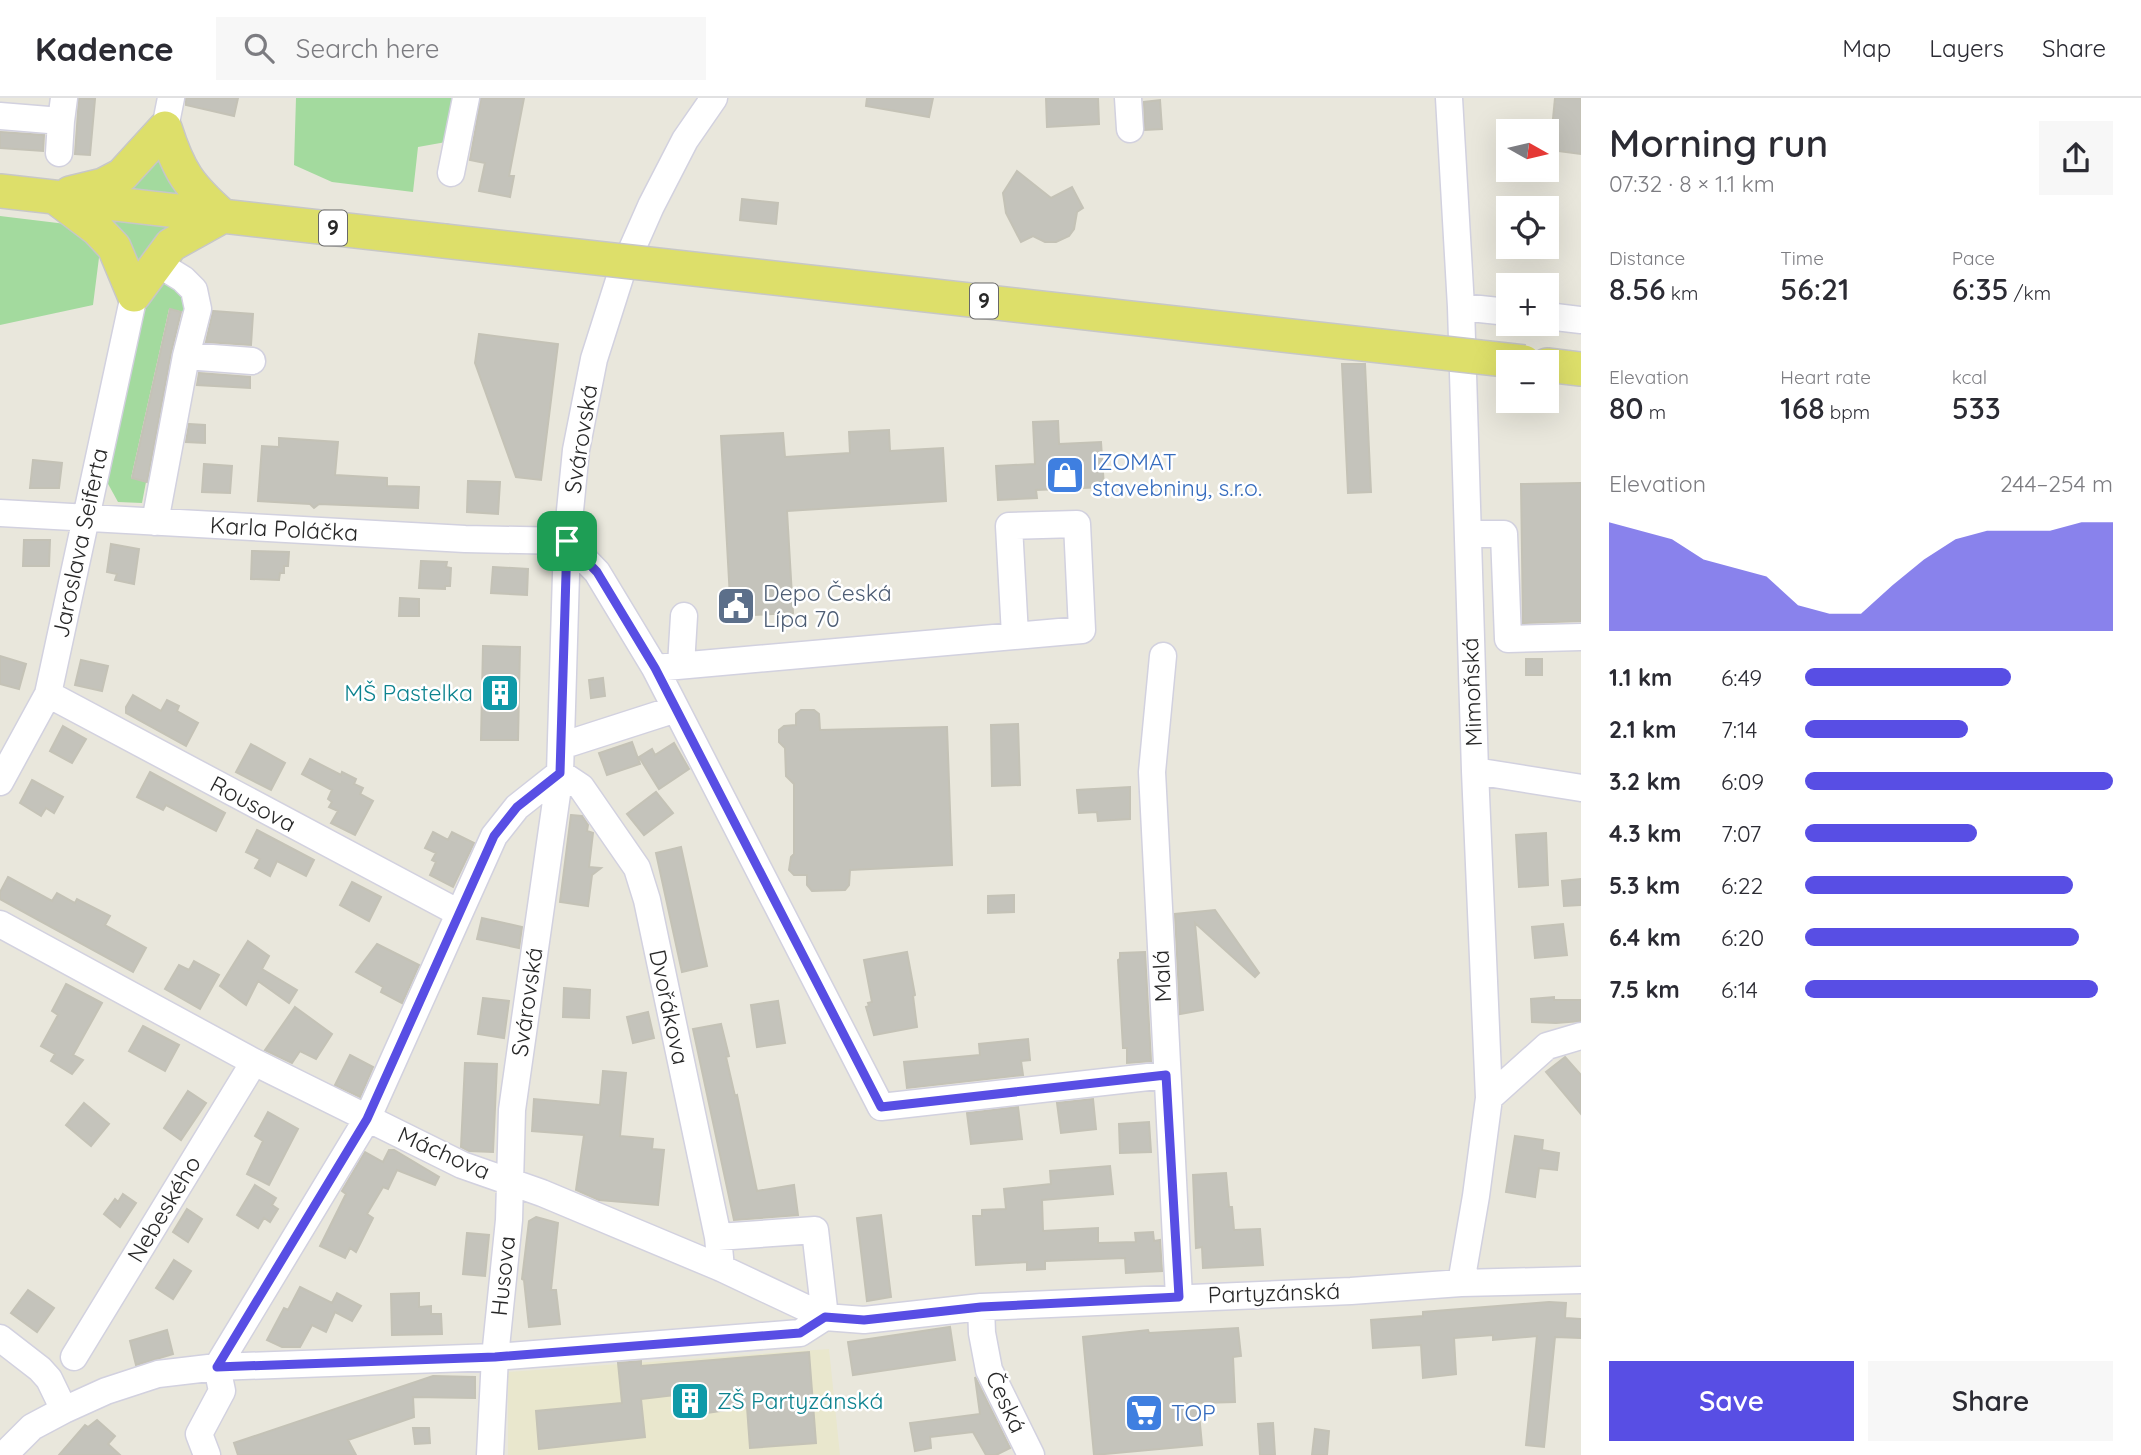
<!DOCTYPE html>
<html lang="en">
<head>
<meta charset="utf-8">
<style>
	:root { --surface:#fff; --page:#f7f7f7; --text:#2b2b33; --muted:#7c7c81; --line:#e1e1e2; --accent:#584ee4 }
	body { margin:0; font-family:Quicksand,sans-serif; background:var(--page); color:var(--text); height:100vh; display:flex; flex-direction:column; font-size:26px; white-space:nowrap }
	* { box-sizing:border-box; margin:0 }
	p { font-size:23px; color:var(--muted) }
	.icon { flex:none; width:38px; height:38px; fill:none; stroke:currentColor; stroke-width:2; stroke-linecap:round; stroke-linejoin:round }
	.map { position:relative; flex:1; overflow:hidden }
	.details { display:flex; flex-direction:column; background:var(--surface); width:560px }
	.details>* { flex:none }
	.needle { width:46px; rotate:98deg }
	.buttons { position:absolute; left:1496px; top:21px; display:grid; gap:14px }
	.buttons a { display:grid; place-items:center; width:63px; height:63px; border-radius:0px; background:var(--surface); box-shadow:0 7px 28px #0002; font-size:35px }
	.pin { position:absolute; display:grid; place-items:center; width:60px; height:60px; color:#fff; margin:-30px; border-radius:14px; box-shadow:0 4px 10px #0006 }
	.round { display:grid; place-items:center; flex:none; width:74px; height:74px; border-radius:0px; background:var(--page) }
	.summary { display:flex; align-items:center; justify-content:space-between; height:119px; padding:0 28px }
	h1 { font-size:38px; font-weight:600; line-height:52px }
	.figures { display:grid; grid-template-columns:repeat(3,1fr); gap:10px; height:119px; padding:7px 28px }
	.figures div { display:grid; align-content:center }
	.figures b { font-size:30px; font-weight:600 }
	.figures small { font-size:19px; font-weight:400 }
	.figures p { font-size:19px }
	.chart { height:196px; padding:14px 28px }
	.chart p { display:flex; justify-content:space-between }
	.chart svg { width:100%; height:126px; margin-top:7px; fill:var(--accent); opacity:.7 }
	.cta { display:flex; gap:14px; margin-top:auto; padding:14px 28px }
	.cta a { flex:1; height:80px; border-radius:0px; background:var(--accent); color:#fff; font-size:28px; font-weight:600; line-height:80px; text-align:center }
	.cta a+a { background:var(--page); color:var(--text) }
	ul { padding:0 28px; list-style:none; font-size:23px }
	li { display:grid; grid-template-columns:112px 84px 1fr; align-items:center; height:52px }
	li i { height:18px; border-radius:9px; background:var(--accent) }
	header { display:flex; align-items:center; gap:42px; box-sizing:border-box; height:98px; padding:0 35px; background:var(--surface); border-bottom:2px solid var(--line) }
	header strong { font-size:33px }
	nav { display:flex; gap:38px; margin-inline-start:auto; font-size:24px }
	.search { width:490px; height:63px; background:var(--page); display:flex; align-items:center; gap:18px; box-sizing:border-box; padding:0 24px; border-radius:0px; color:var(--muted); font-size:26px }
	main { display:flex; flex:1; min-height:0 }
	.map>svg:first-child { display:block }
	.education { fill:#e9e7cd }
	.green { fill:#a3da9e }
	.building { fill:#c4c3bb; stroke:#c4c2b6; stroke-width:2 }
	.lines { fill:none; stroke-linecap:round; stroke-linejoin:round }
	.minor-casing { stroke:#d2d1df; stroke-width:29 }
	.major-casing { stroke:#c7c7c7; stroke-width:36 }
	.minor { stroke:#fff; stroke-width:26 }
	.major { stroke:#dddf6a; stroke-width:33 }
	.major-bridge-casing { stroke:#c7c7c7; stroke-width:36; stroke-linecap:butt }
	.major-bridge { stroke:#dddf6a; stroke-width:33 }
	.route-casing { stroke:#fff; stroke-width:14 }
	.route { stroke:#584ee4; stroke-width:9 }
	.labels { text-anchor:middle; stroke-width:5; stroke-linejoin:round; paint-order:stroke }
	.shield { fill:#fff; stroke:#686868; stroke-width:2 }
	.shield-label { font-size:21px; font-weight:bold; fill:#282828 }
	.street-label { font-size:23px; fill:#282828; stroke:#fff }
	.shop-label { font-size:23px; fill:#366cbe; stroke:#fff; text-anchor:start }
	.service-label { font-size:23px; fill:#4e5e75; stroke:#fff; text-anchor:start }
	.culture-label { font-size:23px; fill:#0d838f; stroke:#fff; text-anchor:end }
</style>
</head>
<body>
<header>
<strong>Kadence</strong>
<div class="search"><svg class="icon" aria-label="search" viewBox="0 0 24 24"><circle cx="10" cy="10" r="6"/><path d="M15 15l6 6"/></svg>Search here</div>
<nav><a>Map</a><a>Layers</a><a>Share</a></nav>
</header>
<main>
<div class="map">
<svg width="1581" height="1357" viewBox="0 0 1581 1357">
	<rect width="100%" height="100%" fill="#e9e7dc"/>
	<path class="education" d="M829,1251L840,1357H508V1274Z"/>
	<path class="green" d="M296,0H455L446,44L418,49L413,94L332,84L294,67Z
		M158,53L183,98L123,91Z
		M0,118L66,126L102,136L93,207L0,227Z
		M99,119L177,127L142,171Z
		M159,173L181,185L190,215L169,211L131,380L146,384L142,405L118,404L107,384L143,214Z"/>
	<path class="building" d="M79,0L95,1L90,57L75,56Z
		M186,0H238L234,18L186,7Z
		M481,0H524L509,78H514L510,99L479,93L485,65L470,62Z
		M867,0H933L929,19L866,8Z
		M1046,0H1098L1099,26L1047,29Z
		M1555,0H1581V56L1550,52Z
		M1160,2L1162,31L1145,32L1144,4Z
		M0,34L44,37L43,53L0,50Z
		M1017,73L1051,100L1072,89L1083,110L1077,114L1074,131L1069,138L1056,144H1045L1033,138L1021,144L1006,115L1003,95Z
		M742,101L778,105L776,126L740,122Z
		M170,211L181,214L171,255L147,384L132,380Z
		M213,213L253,216L251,247L206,244Z
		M479,236L558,246L541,382L516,379L475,265Z
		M1342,266H1365L1371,394L1348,395Z
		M199,275L250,279V290L197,287Z
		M1058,323L1059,346L1101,344L1104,389L1036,392L1037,400L998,402L996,368L1035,366L1033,324Z
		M189,326L205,327V345L186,344Z
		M889,332L890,353L943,350L946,403L787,413L793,515L731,518L721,338L783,335L785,359L850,355L849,334Z
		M279,340L338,344L335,377L387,380V388L419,389L418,410L319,406L314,410L310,406L258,403L262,348L279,349Z
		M33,362L62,365L59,390H30Z
		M204,366L232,368L230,395L202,394Z
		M468,383L500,384L498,416L467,414Z
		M1581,385V523L1523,525L1521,386Z
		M24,442H50L49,468H23Z
		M111,446L139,451L134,486L115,482L117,476L107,474Z
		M252,453L289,454L288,468H284V475H280L279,482L251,481Z
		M421,463L447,464L446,469L451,470L450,488H445V491L419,490Z
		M493,469L528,471L527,497L491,495Z
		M400,500L419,501V518H399Z
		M483,548L520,549L518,642H481Z
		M0,558L26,566L19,591L0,586Z
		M1526,561H1542V577H1526Z
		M81,562L108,568L102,593L75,587Z
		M603,580L605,598L591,600L589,582Z
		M133,597L161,613L167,602L179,608L177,613L198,625L186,648L126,615V609Z
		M801,612H814L819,616L820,632L947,629L952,767L850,772L849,787L845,792L812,793L807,787V777H794L789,772L791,759L794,756V686L786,678L785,650L779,644V632L784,628L796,627V616Z
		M1018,626L1020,687L992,688L991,627Z
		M63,628L86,641L72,665L50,653Z
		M632,644L640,666L607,677L599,655Z
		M674,645L689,671L659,691L639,659L652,651L655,657Z
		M251,646L285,665L271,692L236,674Z
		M310,661L341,677L342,674L356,681L354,686L363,690L360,696L373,703L355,737L331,725L338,713L329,709L332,704L328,701L332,692L302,676Z
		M150,674L225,715L216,733L166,707L163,712L137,699Z
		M32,682L63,699L54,715L46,710L41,718L20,705Z
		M1130,689V721L1098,723L1097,714L1079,715L1077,692Z
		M656,694L673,715L644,737L627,716Z
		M571,717L582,718L588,727L587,733L593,735L589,769L601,770L592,777L588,808L560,804Z
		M257,732L314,762L306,778L277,763L270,778L255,770L260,761L246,754Z
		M433,734L448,742L452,734L474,745L453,789L430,777L436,764L432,762L436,755L425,750Z
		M1546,735L1548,787L1519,789L1516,737Z
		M681,749L707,868L682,874L656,755Z
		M8,779L52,803L57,795L75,805L77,801L110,818L105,827L146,850L133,874L0,801V794Z
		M1581,781V807L1564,808L1562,783Z
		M352,784L381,799L369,823L340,807Z
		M1014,797V814L988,815V798Z
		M1215,812L1259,875L1255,879L1195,825L1203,912L1180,916L1175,816Z
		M482,820L522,829L519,850L477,841Z
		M1563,826L1567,857L1535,860L1532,829Z
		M248,843L269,858L262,871L297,892L289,905L258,883L246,907L220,888Z
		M377,846L419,867L402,905L381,894L383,889L356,874Z
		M907,854L915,897L913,898L917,929L874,937L866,909L869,908L868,905L872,904L864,862Z
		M1145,854L1151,963L1127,965V950H1123L1118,862L1120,861V855Z
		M194,863L219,877L200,911L165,891L179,867L189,872Z
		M66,886L102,905L73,957L83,962L72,976L51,963L55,956L41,948L58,917L52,913Z
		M564,890L590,892L589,920L563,919Z
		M1554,899V902H1581V923L1556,925L1532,924L1531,901Z
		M483,900L509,903L504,940L478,936Z
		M778,903L785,945L757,949L751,907Z
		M295,909L332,936L316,961L300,953L292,965L265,952Z
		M648,914L654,940L633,945L627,919Z
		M721,926L729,958L726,959L735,998L737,997L757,1093L794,1087L798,1117L734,1122L693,931Z
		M143,928L179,947L165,973L129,953Z
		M1028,941L1030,962L1021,963L1023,977L907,990L904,964L980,957L979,946Z
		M350,957L373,969L360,999L335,987Z
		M1565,959L1581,977V1016L1546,974Z
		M465,965L497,966L493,1054L469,1053L461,1049Z
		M603,973L626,975L620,1038L653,1041L652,1051L664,1052L658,1107L599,1102L576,1092L584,1037L532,1033L534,1001L600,1007Z
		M188,993L206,1005L181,1042L164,1030Z
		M1093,1001L1096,1031L1061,1035L1057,1005Z
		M84,1005L109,1026L91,1048L66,1027Z
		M1018,1009L1022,1041L971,1046L967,1015Z
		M268,1014L298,1031L269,1087L247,1076L263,1043L255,1038Z
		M1149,1024L1151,1054L1120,1055L1119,1026Z
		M1515,1038L1543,1042L1542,1052L1559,1055L1557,1072L1539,1070L1535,1099L1506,1094Z
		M389,1052H394L439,1079L435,1087L397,1072L388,1091L383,1089L367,1116L373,1120L356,1154L350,1150L345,1160L320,1148L346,1096L342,1093L365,1054L383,1064Z
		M1110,1068L1113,1096L1042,1102L1043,1133L1098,1130V1145L1136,1144L1135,1135L1153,1134L1154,1143L1160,1142L1162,1173L1126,1175L1125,1160L1045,1163V1171L1027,1172V1164L976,1167L973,1118H982V1112L1006,1111L1004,1091L1051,1086L1050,1073Z
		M1226,1075L1229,1109H1232L1234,1132L1260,1131L1263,1167L1203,1170L1202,1149L1196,1150L1193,1077Z
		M255,1087L276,1100L272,1107L278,1111L270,1124L264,1120L258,1130L237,1117Z
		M123,1096L136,1105L120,1129L104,1116L115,1101L118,1104Z
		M187,1111L202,1121L188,1144L173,1134Z
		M881,1117L891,1199L867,1203L857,1120Z
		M536,1119L558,1125L551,1192H556L560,1226L529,1229L524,1182L522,1181L529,1123Z
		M467,1135L489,1137L485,1178L463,1176Z
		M174,1162L191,1173L173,1201L156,1190Z
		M300,1189L332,1205L337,1195L361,1208L352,1223L335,1214L326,1234L312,1227L300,1249H282L267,1242L284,1210L288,1212Z
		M28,1192L54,1210L37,1234L11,1215Z
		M419,1195V1209L431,1208V1216H441L442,1236L392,1237L391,1196Z
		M1549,1204L1566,1205L1565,1220L1581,1221V1240L1555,1239L1544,1349L1526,1347L1537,1238L1493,1242V1237L1454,1240L1456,1276L1423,1280L1421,1247L1373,1250L1371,1222L1423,1218V1214Z
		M950,1229L955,1262L853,1277L848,1244Z
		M1238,1230L1241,1258L1233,1259L1235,1304L1198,1305L1202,1347L1094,1357L1083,1239L1148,1232L1149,1235Z
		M167,1232L173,1256L136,1267L130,1243Z
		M809,1254L816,1345L750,1350L747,1309L706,1315L705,1310L677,1313L675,1297L641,1301L645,1339L539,1351L536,1313L622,1305L618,1265L641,1263V1268Z
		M433,1278L475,1279V1300L413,1299L414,1319L348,1342L356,1357H238L234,1345Z
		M975,1279L1010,1350L996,1357H986L973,1334L930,1339L931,1350L915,1353L910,1325L980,1316Z
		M97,1322L115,1338L108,1346L120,1357H59L85,1327L88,1329Z
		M1273,1325L1275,1357H1260L1258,1326Z
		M413,1330H429L430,1345L415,1346Z
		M1315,1331L1329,1333L1327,1357H1312Z"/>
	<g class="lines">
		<defs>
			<path id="minor" d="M1128,0L1130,31
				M1449,0L1461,209L1475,673L1489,1000L1476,1098L1461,1185
				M0,18L61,23L64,0
				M165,30L171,0
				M59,55L61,23
				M451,75L466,0
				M1461,209L1508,214
				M1547,218L1581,222
				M186,258L252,263
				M0,415L465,441L567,443
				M155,424L186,258L198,211L194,192L183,181L157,165
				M1468,436H1504L1508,541L1581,539
				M567,443L597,474L655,570L881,1009L1166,977
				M1163,558L1152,674L1179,1199
				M681,567L684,518
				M655,570L1082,532L1077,426L1009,428L1015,537
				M48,596L459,815
				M561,648L676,611
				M1475,673L1581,690
				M560,675L581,689L637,770L647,802L718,1139L721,1170
				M0,684L48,596L134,197
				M0,826L254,964L462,1067L542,1095L721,1170L825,1219
				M1489,1000L1547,948L1581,938
				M718,1139L815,1132L825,1219
				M981,1209L982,1235L989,1272L1031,1357
				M0,1240L40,1271L49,1281L64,1312
				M74,1259L254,964
				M217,1269L367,1021L494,738L517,709L560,675
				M4,1357L32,1329L64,1312L106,1293L158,1276L217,1269L495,1259L800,1235L825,1219L864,1222L981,1209L1351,1193L1461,1185L1581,1182
				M207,1357L199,1336L222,1293L217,1269
				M490,1357L495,1259L509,1122L512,1012L560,675L567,443L576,352L594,261L621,176L651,108L685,42L714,0"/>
			<path id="major" d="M0,93L444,143
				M70,95L103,87L122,77L165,30C179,74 189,88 223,118
				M56,100L97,131L114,149L134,197
				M134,197L171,147L223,118
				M1547,267L1581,271"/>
		</defs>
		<use href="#minor" class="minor-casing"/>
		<use href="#major" class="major-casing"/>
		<use href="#minor" class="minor"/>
		<use href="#major" class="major"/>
		<defs>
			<path id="major-bridge" d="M444,143L1524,264"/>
		</defs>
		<use href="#major-bridge" class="major-bridge-casing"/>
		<use href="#major-bridge" class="major-bridge"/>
	</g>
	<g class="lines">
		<defs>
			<path id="route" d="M567,443L597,474L655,570L881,1009L1166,977L1179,1199L981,1209L864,1222L825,1219L800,1235L495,1259L217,1269L367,1021L494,738L517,709L560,675Z"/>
		</defs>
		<use href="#route" class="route-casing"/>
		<use href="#route" class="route"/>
	</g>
	<defs>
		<symbol id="shop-square" viewBox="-11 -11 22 22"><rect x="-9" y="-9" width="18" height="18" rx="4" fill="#3f7fe0" stroke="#fff"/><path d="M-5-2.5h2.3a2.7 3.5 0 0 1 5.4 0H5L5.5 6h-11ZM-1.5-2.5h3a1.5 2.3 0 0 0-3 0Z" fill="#fff"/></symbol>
		<symbol id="civic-square" viewBox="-11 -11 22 22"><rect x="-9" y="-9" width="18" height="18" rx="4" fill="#5c6f8a" stroke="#fff"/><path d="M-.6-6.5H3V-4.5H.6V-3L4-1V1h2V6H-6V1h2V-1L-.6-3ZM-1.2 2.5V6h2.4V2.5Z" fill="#fff"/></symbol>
		<symbol id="building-square" viewBox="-11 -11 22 22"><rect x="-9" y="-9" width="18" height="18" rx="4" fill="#0f9aa8" stroke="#fff"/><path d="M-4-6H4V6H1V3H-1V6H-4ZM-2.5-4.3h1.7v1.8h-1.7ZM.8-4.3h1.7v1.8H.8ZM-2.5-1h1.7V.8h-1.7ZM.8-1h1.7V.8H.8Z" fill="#fff"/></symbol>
		<symbol id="supermarket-square" viewBox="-11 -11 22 22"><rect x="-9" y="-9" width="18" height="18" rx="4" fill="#3f7fe0" stroke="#fff"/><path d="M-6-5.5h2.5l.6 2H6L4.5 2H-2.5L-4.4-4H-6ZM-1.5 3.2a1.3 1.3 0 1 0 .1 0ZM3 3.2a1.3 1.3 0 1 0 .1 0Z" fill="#fff"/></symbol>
	</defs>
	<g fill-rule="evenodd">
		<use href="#shop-square" x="1043" y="355" width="44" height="44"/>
		<use href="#civic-square" x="714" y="486" width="44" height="44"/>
		<use href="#building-square" x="478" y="573" width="44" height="44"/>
		<use href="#building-square" x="668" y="1281" width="44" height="44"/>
		<use href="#supermarket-square" x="1122" y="1293" width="44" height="44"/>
	</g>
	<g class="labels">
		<g class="shield">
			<rect x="319" y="112.5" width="28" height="35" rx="5"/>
			<rect x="970" y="185.5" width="28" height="35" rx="5"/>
		</g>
		<g class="shield-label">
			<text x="333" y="137">9</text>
			<text x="984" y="210">9</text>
		</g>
		<g class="street-label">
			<text transform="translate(581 341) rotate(-81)" y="8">Svárovská</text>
			<text transform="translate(284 431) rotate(3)" y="8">Karla Poláčka</text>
			<text transform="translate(80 445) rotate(-78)" y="8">Jaroslava Seiferta</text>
			<text transform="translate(1472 594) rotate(-92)" y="8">Mimoňská</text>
			<text transform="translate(253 706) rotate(28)" y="8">Rousova</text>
			<text transform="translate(1162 878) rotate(-93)" y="8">Malá</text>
			<text transform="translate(527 904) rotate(-82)" y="8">Svárovská</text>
			<text transform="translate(669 909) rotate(78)" y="8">Dvořákova</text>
			<text transform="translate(444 1055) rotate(24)" y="8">Máchova</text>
			<text transform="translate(164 1111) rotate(-59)" y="8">Nebeského</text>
			<text transform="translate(503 1178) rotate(-84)" y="8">Husova</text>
			<text transform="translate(1274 1195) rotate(-2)" y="8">Partyzánská</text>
			<text transform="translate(1006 1304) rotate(65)" y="8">Česká</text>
		</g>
		<g class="shop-label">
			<text x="1092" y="372">IZOMAT<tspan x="1092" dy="26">stavebniny, s.r.o.</tspan></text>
			<text x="1171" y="1323">TOP</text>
		</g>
		<g class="service-label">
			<text x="763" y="503">Depo Česká<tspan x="763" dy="26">Lípa 70</tspan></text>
		</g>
		<g class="culture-label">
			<text x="473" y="603">MŠ Pastelka</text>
			<text x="717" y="1311" text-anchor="start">ZŠ Partyzánská</text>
		</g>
	</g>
</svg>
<div class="buttons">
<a><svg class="needle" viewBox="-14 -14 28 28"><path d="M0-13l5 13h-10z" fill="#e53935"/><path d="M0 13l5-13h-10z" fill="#7c7c81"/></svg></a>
<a><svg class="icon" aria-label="locate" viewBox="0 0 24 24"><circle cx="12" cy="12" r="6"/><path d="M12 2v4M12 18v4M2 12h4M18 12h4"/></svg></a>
<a>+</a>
<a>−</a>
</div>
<div class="pin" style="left:567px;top:443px;background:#1e9e55"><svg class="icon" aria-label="arrive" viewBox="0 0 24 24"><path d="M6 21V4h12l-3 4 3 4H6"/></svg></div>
</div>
<section class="details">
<div class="summary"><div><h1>Morning run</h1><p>07:32 · 8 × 1.1 km</p></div><a class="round"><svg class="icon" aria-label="share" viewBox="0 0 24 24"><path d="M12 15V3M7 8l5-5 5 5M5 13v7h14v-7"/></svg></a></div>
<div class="figures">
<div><p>Distance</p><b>8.56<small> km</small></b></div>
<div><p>Time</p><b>56:21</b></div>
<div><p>Pace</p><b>6:35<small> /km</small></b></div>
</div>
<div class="figures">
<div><p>Elevation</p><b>80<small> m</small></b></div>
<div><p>Heart rate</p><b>168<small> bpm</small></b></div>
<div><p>kcal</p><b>533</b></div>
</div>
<div class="chart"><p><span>Elevation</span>244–254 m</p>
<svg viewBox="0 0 160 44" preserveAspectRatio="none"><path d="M0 44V6L10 9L20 12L30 19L40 22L50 25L60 35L70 38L80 38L90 28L100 19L110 12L120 9L130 9L140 9L150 6L160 6V44z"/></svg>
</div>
<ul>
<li><b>1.1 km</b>6:49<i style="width:67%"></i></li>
<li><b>2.1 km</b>7:14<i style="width:53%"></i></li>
<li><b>3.2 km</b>6:09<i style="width:100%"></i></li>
<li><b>4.3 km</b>7:07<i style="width:56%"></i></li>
<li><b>5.3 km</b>6:22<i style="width:87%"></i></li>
<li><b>6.4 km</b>6:20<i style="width:89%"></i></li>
<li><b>7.5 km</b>6:14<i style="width:95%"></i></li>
</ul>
<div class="cta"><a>Save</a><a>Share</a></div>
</section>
</main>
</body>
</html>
